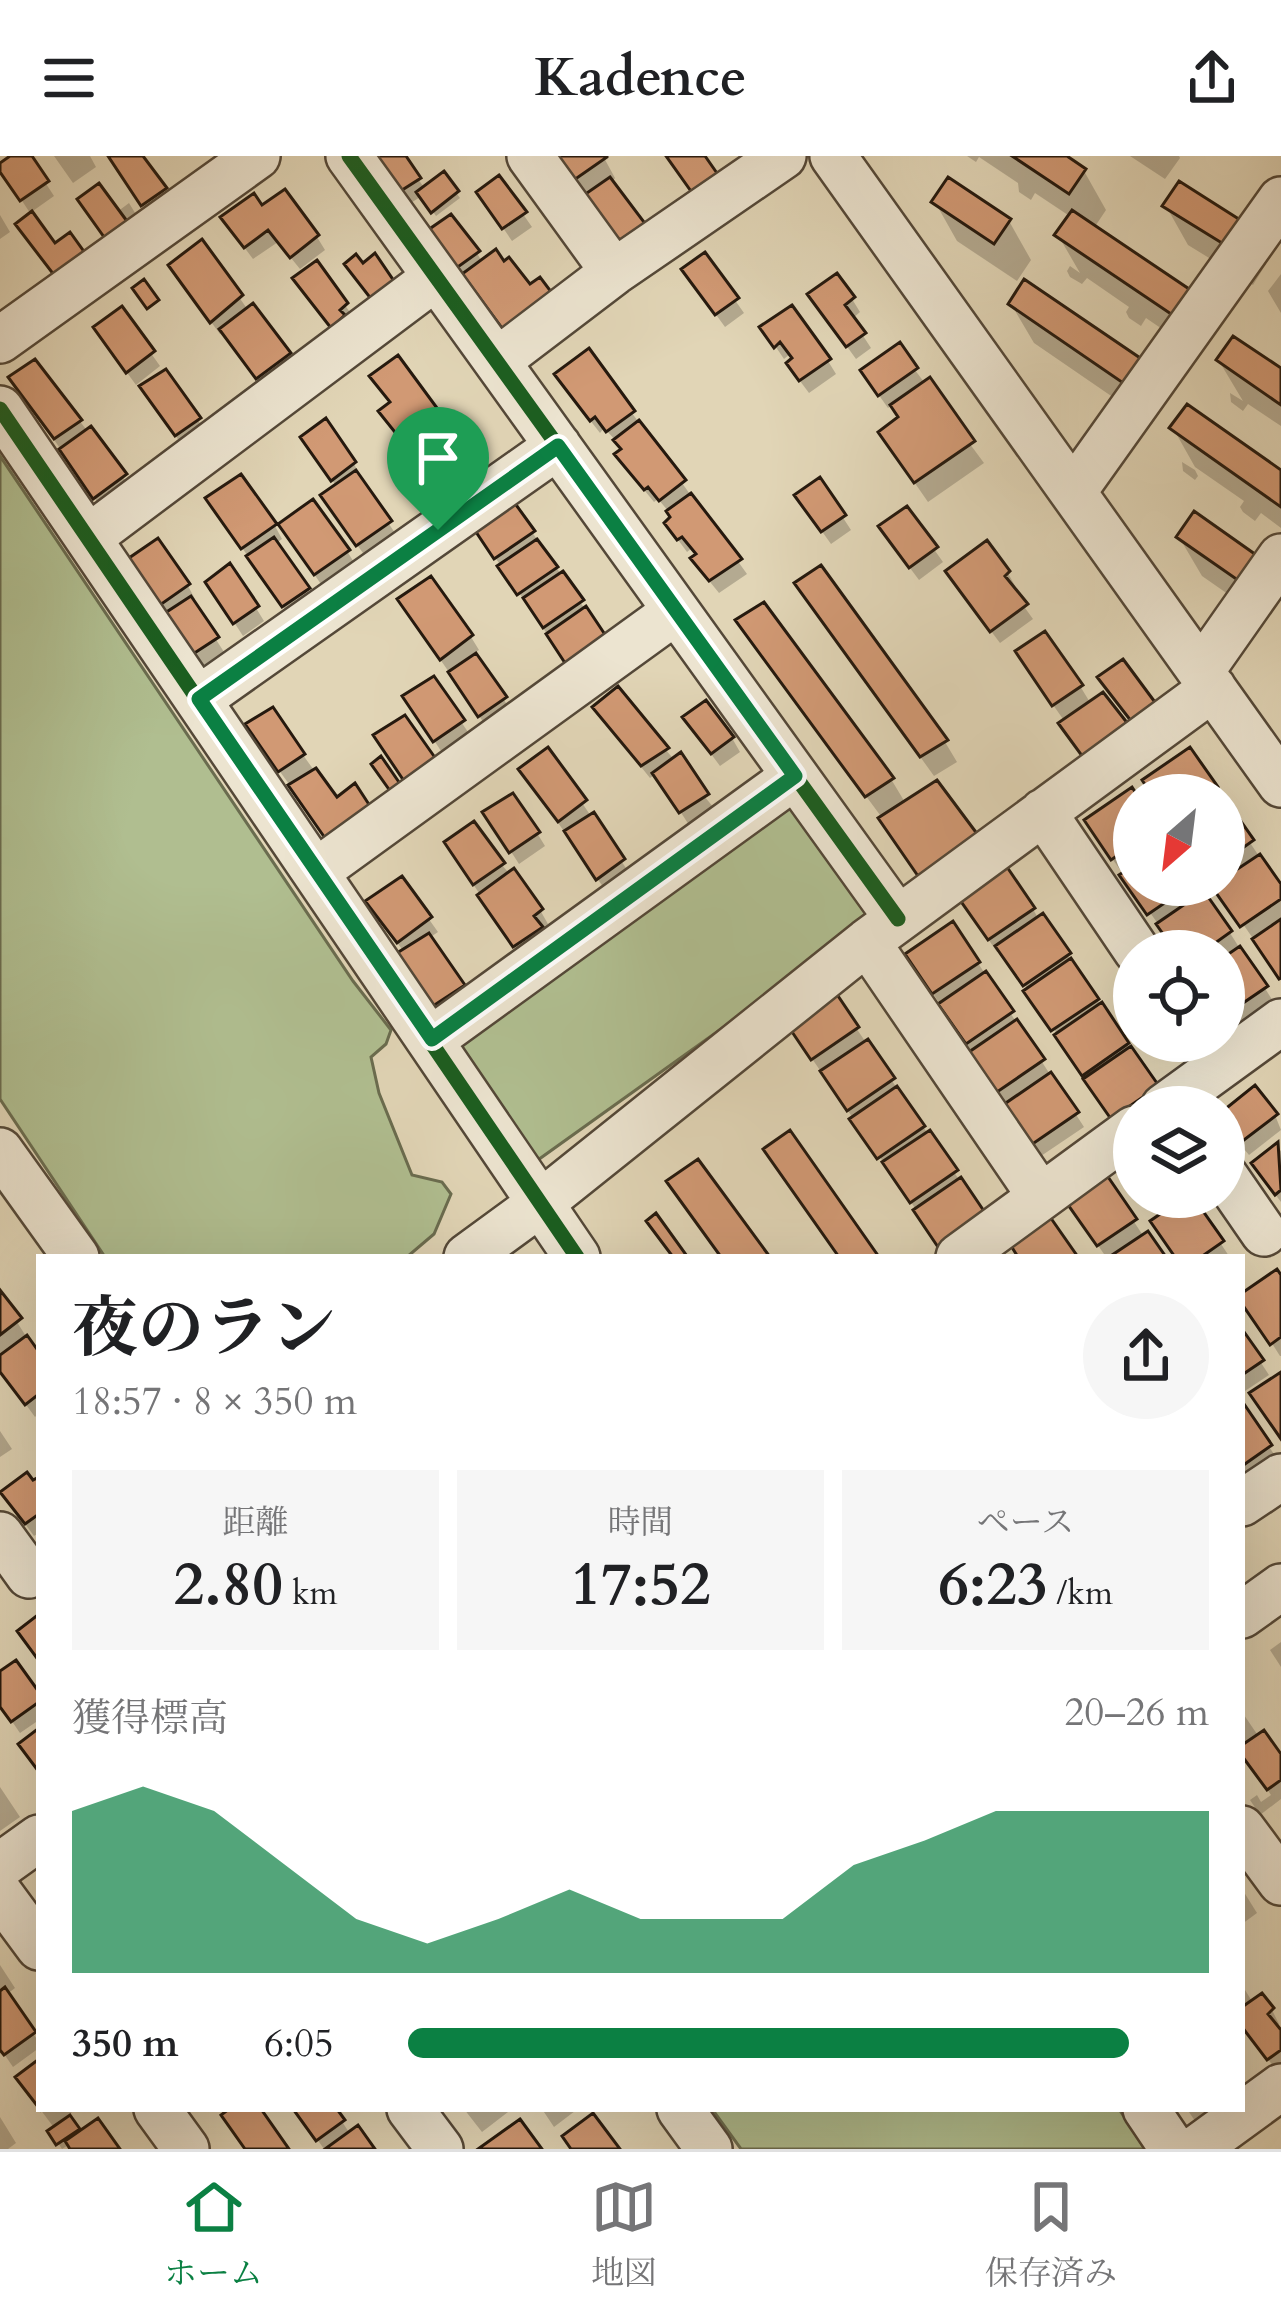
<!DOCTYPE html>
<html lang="ja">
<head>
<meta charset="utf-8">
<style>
	:root { --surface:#fff; --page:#f6f6f6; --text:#202124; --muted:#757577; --line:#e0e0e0; --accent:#0b8043 }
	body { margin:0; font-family:Cardo,"Noto Serif JP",serif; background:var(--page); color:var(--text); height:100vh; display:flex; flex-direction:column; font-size:45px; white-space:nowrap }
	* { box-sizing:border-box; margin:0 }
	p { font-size:39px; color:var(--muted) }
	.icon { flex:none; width:66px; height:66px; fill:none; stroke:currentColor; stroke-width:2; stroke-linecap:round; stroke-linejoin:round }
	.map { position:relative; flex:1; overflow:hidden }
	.panel { position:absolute; left:36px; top:1098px; width:1209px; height:858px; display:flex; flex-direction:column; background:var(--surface); border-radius:0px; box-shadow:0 12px 48px #0002 }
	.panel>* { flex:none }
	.needle { width:78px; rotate:208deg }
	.buttons { position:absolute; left:1113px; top:618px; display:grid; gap:24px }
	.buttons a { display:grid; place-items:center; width:132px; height:132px; border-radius:50%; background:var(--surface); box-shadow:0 12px 48px #0002; font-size:60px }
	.pin { position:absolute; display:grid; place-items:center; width:102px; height:102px; color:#fff; margin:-123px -51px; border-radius:50% 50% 50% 0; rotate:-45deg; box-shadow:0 0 12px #0007 }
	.pin .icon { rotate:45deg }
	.round { display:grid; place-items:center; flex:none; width:126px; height:126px; border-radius:63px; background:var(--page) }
	.headline { display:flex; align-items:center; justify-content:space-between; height:204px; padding:0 36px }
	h1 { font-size:66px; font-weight:700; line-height:90px }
	.metrics { display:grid; grid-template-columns:repeat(3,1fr); gap:18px; height:204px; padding:12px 36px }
	.metrics div { display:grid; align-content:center; border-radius:0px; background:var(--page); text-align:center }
	.metrics b { font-size:60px; font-weight:700 }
	.metrics small { font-size:33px; font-weight:400 }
	.metrics p { font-size:33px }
	.chart { height:336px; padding:24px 36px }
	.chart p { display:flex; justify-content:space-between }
	.chart svg { width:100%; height:216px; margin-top:12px; fill:var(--accent); opacity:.7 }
	ul { padding:0 36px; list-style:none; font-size:39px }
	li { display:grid; grid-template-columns:192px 144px 1fr; align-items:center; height:90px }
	li i { height:30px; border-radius:15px; background:var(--accent) }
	header { display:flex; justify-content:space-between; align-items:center; height:156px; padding:0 36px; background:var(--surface); font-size:54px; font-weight:700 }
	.menu { display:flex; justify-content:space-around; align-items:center; height:168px; border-top:3px solid var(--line); background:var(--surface); font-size:33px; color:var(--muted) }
	.menu a { display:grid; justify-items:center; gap:6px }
	.menu .active { color:var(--accent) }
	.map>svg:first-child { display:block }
	.green { fill:#b0be90; stroke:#6a6c4f; stroke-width:3 }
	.shadow { fill:#0003 }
	.building { fill:#d19974; stroke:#25190e; stroke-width:3 }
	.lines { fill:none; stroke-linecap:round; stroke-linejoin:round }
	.minor-casing { stroke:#544838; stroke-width:50 }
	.minor { stroke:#ece4d0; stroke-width:45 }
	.cycleway-casing { stroke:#ece4d0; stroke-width:22 }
	.cycleway { stroke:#1b5e20; stroke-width:15 }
	.route-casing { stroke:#fff; stroke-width:24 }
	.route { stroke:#0b8043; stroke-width:15 }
</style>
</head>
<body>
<header><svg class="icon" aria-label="menu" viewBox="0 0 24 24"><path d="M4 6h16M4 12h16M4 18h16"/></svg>Kadence<svg class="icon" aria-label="share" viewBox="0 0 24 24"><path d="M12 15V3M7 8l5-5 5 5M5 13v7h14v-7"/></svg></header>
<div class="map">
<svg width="1281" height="1993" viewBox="0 0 1281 1993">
	<rect width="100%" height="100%" fill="#e1d5b6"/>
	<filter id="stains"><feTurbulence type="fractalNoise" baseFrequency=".00167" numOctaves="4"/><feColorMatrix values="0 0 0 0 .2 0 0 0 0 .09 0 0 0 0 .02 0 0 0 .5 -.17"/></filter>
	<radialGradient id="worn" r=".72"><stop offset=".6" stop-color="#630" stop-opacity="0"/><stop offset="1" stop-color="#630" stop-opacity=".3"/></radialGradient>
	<path class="green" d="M0,300L353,825L391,874L386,888L371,901L379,937L412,1019L442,1026L451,1038L434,1078L407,1101H105L0,943Z
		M790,645L872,765L535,1006L454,883Z
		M712,1953H1119L1145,1993H741Z"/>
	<path class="shadow" d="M15,0H28L54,40L30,57L0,11Z
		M54,0H90L96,11L73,27Z
		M113,0H139L172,47L151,61L117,16L109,3Z
		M402,0L425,33L443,19L460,42L436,60L422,40L409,48L383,12Z
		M559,0H603L615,22L596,53Z
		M967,0H1061L1084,15L1106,54L1094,72L1192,139L1215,178L1200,199L1146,162L1141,170L1129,162L1126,156L1129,151L1087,122L1082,128L1070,121L1067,115L1070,110L1080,117L1058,79L1071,61L1035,37L1031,44L1019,36L1018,27L979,1L976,6Z
		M1130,0H1179L1180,2L1165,23Z
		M499,24L532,71L512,85L488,50Z
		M935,46L1009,65L1031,104L1017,125L957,85Z
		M129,47L140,65L129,73L117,56Z
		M1166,50L1243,69L1266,108L1253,129L1188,89Z
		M262,53L317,81L325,94L300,113L278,86L253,103L232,75Z
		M0,59L10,76L0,83Z
		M201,87L248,154L252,151L296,212L265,235L224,175L220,178L179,123Z
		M439,88L477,97L482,106L556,146L465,124Z
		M704,100L744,157L725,171L693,127Z
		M316,108L354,162L340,183L304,136Z
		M1281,118V157L1268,135Z
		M852,143L860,156L852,163L871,192L856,203L819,152Z
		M1011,148L1144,208L1166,247L1152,268L1034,187Z
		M121,155L160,210L136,229L104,185Z
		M763,172L828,205L836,218L809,237L797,221L790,198L784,203Z
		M397,203L442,267L407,292L389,269Z
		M1219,205L1281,216V270L1248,248L1243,255L1231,246L1230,237L1243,245Z
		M35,207L132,333L103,354L20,235Z
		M915,214L984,307L928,346L894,297L902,263L893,248L888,252L871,228Z
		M565,232L632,257L747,418L719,437L702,416L698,400L692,392L687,396L676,381L669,356L658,343L654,346L626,312L618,299L623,296L618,287L604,272L600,277Z
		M151,244L198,264L206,277L184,292Z
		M1173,272L1281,317V372L1261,357L1255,365L1243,356L1240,351L1244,345L1195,311Z
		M311,295L354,308L361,321L359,323L397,380L366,401L331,354L337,331Z
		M440,296L464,332L448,342L424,307Z
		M1182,306L1195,314L1198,320L1195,324L1183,315Z
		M819,325L851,374L831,388L806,353Z
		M906,354L943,406L919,424L889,384Z
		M217,356L275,370L282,383L275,388L315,447L292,463Z
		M532,376L589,459L575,519L486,388Z
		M1179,381L1280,442L1265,464L1202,420Z
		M289,382L347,395L355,408L323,431Z
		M157,386L188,430L195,443L192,446L224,496L203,510L140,416Z
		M820,413L945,586L957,606L934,620L810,448Z
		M1008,417L1015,430L1012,434L1033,463L1000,487L957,430Z
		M217,440L256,452L264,465L243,480Z
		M409,458L471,481L479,494L473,498L512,556L488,573Z
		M751,485L891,623L906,648L936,628L932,739L880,659Z
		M1026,510L1080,530L1091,548L1065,566Z
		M433,524L470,579L443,598L414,554Z
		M604,565L666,594L714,652L689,669L656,618L650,622Z
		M694,575L732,582L740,596L720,610Z
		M256,583L303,599L336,645L368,652L300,643Z
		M547,595L630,718L606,735L530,627Z
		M1134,640V729H1193L1230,777L1273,845L1229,874L1224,867V795H1177L1095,678Z
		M1224,648L1281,733V823L1216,729H1224Z
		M486,657L537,677L545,690L519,708Z
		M455,701L502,709L540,754L548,768L541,773L548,786L523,803Z
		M401,724L438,776L429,782L470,844L443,862L409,812L404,796L377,759Z
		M1033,753L1039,764L1042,761L1156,932L1155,951H1134V966L1121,975L1001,793L997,796L971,758Z
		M978,807L1084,971L1041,1000L916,812Z
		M831,835L962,1028L917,1055L795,878Z
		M1224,958L1275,959L1281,974L1249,999L1228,974Z
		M1277,991L1281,995V1046L1262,1021Z
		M1134,996V1020L1124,1003Z
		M1103,1019L1144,1081L1162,1101H1106L1076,1057Z
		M670,1026L767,1101H719Z
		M1149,1041H1193L1191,1043L1229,1100L1177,1101L1162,1060Z
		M1281,1124V1200H1280L1242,1140Z
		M0,1139L39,1201V1257L35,1261L0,1213Z
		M1242,1178L1269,1219L1242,1237Z
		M1242,1251L1278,1304L1242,1328Z
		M0,1275L12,1293L0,1301Z
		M39,1324V1377L34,1380L12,1350Z
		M1281,1486V1511L1270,1494Z
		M0,1519L39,1541V1564L20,1577L0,1548Z
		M1242,1556L1259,1581L1281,1603V1643L1260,1659L1250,1644L1257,1639L1261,1646L1271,1639L1242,1596Z
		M0,1631L20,1661L0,1675Z
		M1242,1733L1257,1757L1242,1768Z
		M0,1809L15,1832L6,1839L39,1886V1892L13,1911L0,1892Z
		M1242,1829L1253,1847L1272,1854L1279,1868L1275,1871L1281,1878V1913L1277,1915L1242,1869Z
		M40,1953H76L67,1960L80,1978L116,1993H73L70,1988L62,1993L51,1976L55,1973Z
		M296,1953H334L350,1978L372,1993H324Z
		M464,1953H512L482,1976Z
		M542,1953H574L575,1955L554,1971Z
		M1187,1953H1221L1203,1977Z
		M0,1961L16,1987L8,1993H0Z"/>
	<path class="building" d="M10,0H32L49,25L20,45L0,16V7Z
		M108,0H143L167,32L141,50Z
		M373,0H406L421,22L399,36Z
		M557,0H607V1L574,24Z
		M666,0H705L719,20L693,38Z
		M1012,0H1067L1086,13L1069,38Z
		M444,15L459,35L431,57L416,36Z
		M499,19L527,56L502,73L476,36Z
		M610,21L650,74L624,91L584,39Z
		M948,21L1011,63L994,88L931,46Z
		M1179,25L1245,67L1230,92L1162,50Z
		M99,27L132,72L109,88L77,43Z
		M285,33L319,79L290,102L268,74L244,92L220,61L254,37L262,49Z
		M1072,54L1195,137L1177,162L1054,79Z
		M32,55L55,87L70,76L85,97L54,119L15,68Z
		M451,58L480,95L455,113L428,74Z
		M202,83L243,139L210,167L168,109Z
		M496,93L504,105L509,101L530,128L540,121L558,145L504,175L462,118Z
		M705,96L739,142L715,159L681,113Z
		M375,97L398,131L375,148L344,108L356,98L363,107Z
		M317,104L348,147L340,154L345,159L331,172L292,122Z
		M837,117L855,141L845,149L866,177L846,191L807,138Z
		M144,123L159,144L147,153L132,132Z
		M1024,123L1146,206L1129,231L1008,148Z
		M253,147L291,197L256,223L219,173Z
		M792,149L831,203L799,225L786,207L792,202L780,186L774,192L759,171Z
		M122,150L155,195L126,217L93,171Z
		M1233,180L1281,212V249L1216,204Z
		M900,186L918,212L878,240L860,214Z
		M589,192L635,255L606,276L595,261L590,265L554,218Z
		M398,199L437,252L398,280L378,255L390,246L369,220Z
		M35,203L82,264L54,283L8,221Z
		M166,213L201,262L175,280L139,230Z
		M930,221L975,285L914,327L878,276L898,261L890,249Z
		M1187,248L1281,314V351L1169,272Z
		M326,262L356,306L331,325L300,281Z
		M639,264L686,324L659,345L648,331L644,334L614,298L621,293L613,284Z
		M91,270L127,318L93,343L59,293Z
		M441,292L463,325L442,338L420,307Z
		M356,314L392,365L356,390L320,339Z
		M241,318L277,368L241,393L205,342Z
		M820,321L846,359L821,376L794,339Z
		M691,337L742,403L709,425L690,402L696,398L682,381L677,384L664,367L670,361L666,355Z
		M313,343L350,394L314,419L278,368Z
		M514,346L535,375L494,403L474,373Z
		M907,350L938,391L909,412L878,370Z
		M1194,355L1259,401L1242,427L1176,381Z
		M274,381L310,432L282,451L246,400Z
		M158,382L190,428L160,449L129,402Z
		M537,383L558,411L517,439L497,410Z
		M987,384L1010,415L1005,420L1028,448L990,476L945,415Z
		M230,407L259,450L233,468L205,426Z
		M821,409L948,584L920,601L794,427Z
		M563,415L584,444L543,472L523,442Z
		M431,420L473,479L440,504L397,443Z
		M191,440L219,481L193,498L165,457Z
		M764,446L894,622L865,641L735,464Z
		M586,450L606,480L565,507L546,478Z
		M1045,475L1083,529L1052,550L1015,495Z
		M476,497L507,541L478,561L448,516Z
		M1123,503L1163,557L1138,574L1097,521Z
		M434,520L465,564L433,586L402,540Z
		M618,530L669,592L641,610L592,551Z
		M1103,536L1132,573L1085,604L1058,567Z
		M706,544L734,581L711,598L682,561Z
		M273,551L305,598L278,616L245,568Z
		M405,559L436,603L404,625L373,579Z
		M548,591L587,644L558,666L518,613Z
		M1190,591L1218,631L1207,639H1152L1142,624Z
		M681,596L709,638L679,657L652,617Z
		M381,600L403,632L393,639L371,608Z
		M316,612L337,641L355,627L370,650L325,682L288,629Z
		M937,624L978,679L918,720L878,662Z
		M1132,631L1137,639L1134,688L1111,704L1084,664Z
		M513,637L540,676L509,697L482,656Z
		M1226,644L1254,684L1224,705V645Z
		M594,656L625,703L596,724L564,675Z
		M474,665L505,707L473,729L444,686Z
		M1260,698L1281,728V743L1240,771L1212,731L1224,729V722Z
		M1134,709V729H1191L1147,759L1119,719Z
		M1007,711L1035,752L988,784L960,744Z
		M514,712L543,753L534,760L543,771L513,791L477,739Z
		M402,720L432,761L397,787L365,745Z
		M1204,735L1232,775L1204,795H1175L1156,768Z
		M1043,757L1071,797L1023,830L995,790Z
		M1281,763V822L1279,823L1252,783Z
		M953,765L980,806L932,838L905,798Z
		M429,777L465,829L433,850L397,797Z
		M1240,790L1268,830L1224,860V801Z
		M1071,802L1099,843L1051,875L1023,835Z
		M986,815L1014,855L966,888L938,848Z
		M832,831L859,871L811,904L784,864Z
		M1102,846L1129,887L1082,920L1054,879Z
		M1017,863L1045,903L997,936L969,896Z
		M868,883L895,922L847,955L820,915Z
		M1131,890L1159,930L1111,963L1083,923Z
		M1051,916L1079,956L1031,989L1003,949Z
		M1255,929L1278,958L1240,987L1224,969V954Z
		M897,930L925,970L877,1003L849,963Z
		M790,974L879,1101H839L763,993Z
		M930,974L958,1014L910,1047L882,1006Z
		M1278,986L1281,1034L1275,1039L1251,1007Z
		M698,1003L770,1101H721L666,1025Z
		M1104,1015L1137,1063L1097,1090L1064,1043Z
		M961,1021L988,1061L940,1094L913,1054Z
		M1185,1041H1193L1224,1085L1201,1101H1175L1150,1065Z
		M656,1057L687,1100L686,1101H673L646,1065Z
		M1048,1058L1078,1101H1018L1008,1085Z
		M1148,1075L1166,1101H1109Z
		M1277,1113L1281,1119V1181L1270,1189L1242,1148V1137Z
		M0,1134L22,1162L0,1179Z
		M1242,1173L1264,1204L1242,1219Z
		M27,1179L39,1196V1238L25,1249L0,1216V1199Z
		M1281,1216V1283L1249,1237Z
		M1242,1245L1272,1289L1242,1310Z
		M27,1316L33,1324L39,1321V1358L25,1368L0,1336Z
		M39,1458V1505L17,1475Z
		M16,1504L39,1536V1546L11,1566L0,1551V1515Z
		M39,1572V1616L18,1588Z
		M1264,1574L1281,1598V1624L1267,1634L1242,1600V1589Z
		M5,1831L36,1876L4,1899L0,1894V1835Z
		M1262,1837L1274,1852L1268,1858L1281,1874V1894L1267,1904L1242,1871V1851Z
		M39,1903V1952L15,1921Z
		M229,1953H261L289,1993H245L221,1959Z
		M293,1953H337L345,1964L316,1985Z
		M593,1957L620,1993H571L562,1980Z
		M70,1959L80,1973L56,1989L47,1975Z
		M98,1962L120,1993H70L65,1985Z
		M520,1963L542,1993H478Z
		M358,1969L375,1993H325Z"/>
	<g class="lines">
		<defs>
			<path id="minor" d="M349,0L898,763
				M530,0L614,116
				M833,0L1281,628
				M0,184L257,0
				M497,205L614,116L783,0
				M0,253L577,1101
				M1073,336L1281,44
				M88,382L436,121
				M1201,515L1281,401
				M199,543L558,290
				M1043,656L1137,795
				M317,715L676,455
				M867,786L1041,1041
				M432,883L795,620
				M1164,951L1281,866
				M0,995L76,1101
				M1224,1019L1264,1077
				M467,1101L542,1046L867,786L1213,532
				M959,1101L1134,973
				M1242,1347L1281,1321
				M0,1379L29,1419
				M1242,1459L1281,1431
				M1242,1673L1281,1726
				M0,1710L39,1682
				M0,1738L39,1791
				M157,1953L186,1993
				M410,1953L440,1993
				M680,1953L709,1993
				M1146,1953L1173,1993
				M1196,1993L1281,1931"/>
		</defs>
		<use href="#minor" class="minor-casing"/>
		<use href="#minor" class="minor"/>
		<defs>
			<path id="cycleway" d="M349,0L898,763
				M0,253L577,1101"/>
		</defs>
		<use href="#cycleway" class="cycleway-casing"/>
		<use href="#cycleway" class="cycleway"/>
	</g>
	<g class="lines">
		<defs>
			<path id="route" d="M558,290L795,620L432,883L199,543Z"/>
		</defs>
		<use href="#route" class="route-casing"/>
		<use href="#route" class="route"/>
	</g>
	<rect width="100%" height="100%" filter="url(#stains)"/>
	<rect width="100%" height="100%" fill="url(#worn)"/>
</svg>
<div class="buttons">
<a><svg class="needle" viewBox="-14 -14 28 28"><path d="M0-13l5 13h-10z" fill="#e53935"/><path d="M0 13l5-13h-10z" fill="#757577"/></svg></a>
<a><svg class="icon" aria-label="locate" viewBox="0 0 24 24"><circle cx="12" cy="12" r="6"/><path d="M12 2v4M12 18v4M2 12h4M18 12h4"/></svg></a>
<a><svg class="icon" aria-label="layers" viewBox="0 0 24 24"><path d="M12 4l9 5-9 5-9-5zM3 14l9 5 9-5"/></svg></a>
</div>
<div class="pin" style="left:438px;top:374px;background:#1e9e55"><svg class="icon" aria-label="arrive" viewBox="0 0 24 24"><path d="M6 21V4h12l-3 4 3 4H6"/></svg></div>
<section class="panel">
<div class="headline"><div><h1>夜のラン</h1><p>18:57 · 8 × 350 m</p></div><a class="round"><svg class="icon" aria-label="share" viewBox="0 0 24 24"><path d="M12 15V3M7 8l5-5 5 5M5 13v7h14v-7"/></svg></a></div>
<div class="metrics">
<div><p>距離</p><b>2.80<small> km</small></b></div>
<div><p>時間</p><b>17:52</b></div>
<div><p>ペース</p><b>6:23<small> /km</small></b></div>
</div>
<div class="chart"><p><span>獲得標高</span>20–26 m</p>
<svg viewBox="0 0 160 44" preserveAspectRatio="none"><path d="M0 44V11L10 6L20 11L30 22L40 33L50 38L60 33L70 27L80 33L90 33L100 33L110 22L120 17L130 11L140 11L150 11L160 11V44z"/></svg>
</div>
<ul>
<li><b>350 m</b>6:05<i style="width:90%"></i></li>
</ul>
</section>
</div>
<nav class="menu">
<a class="active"><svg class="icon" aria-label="home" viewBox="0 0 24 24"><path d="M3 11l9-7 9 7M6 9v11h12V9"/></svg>ホーム</a>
<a><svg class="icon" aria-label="map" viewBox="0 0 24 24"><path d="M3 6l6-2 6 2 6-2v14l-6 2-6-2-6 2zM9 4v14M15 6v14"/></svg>地図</a>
<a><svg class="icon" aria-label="saved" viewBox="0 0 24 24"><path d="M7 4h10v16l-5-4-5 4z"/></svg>保存済み</a>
</nav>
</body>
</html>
